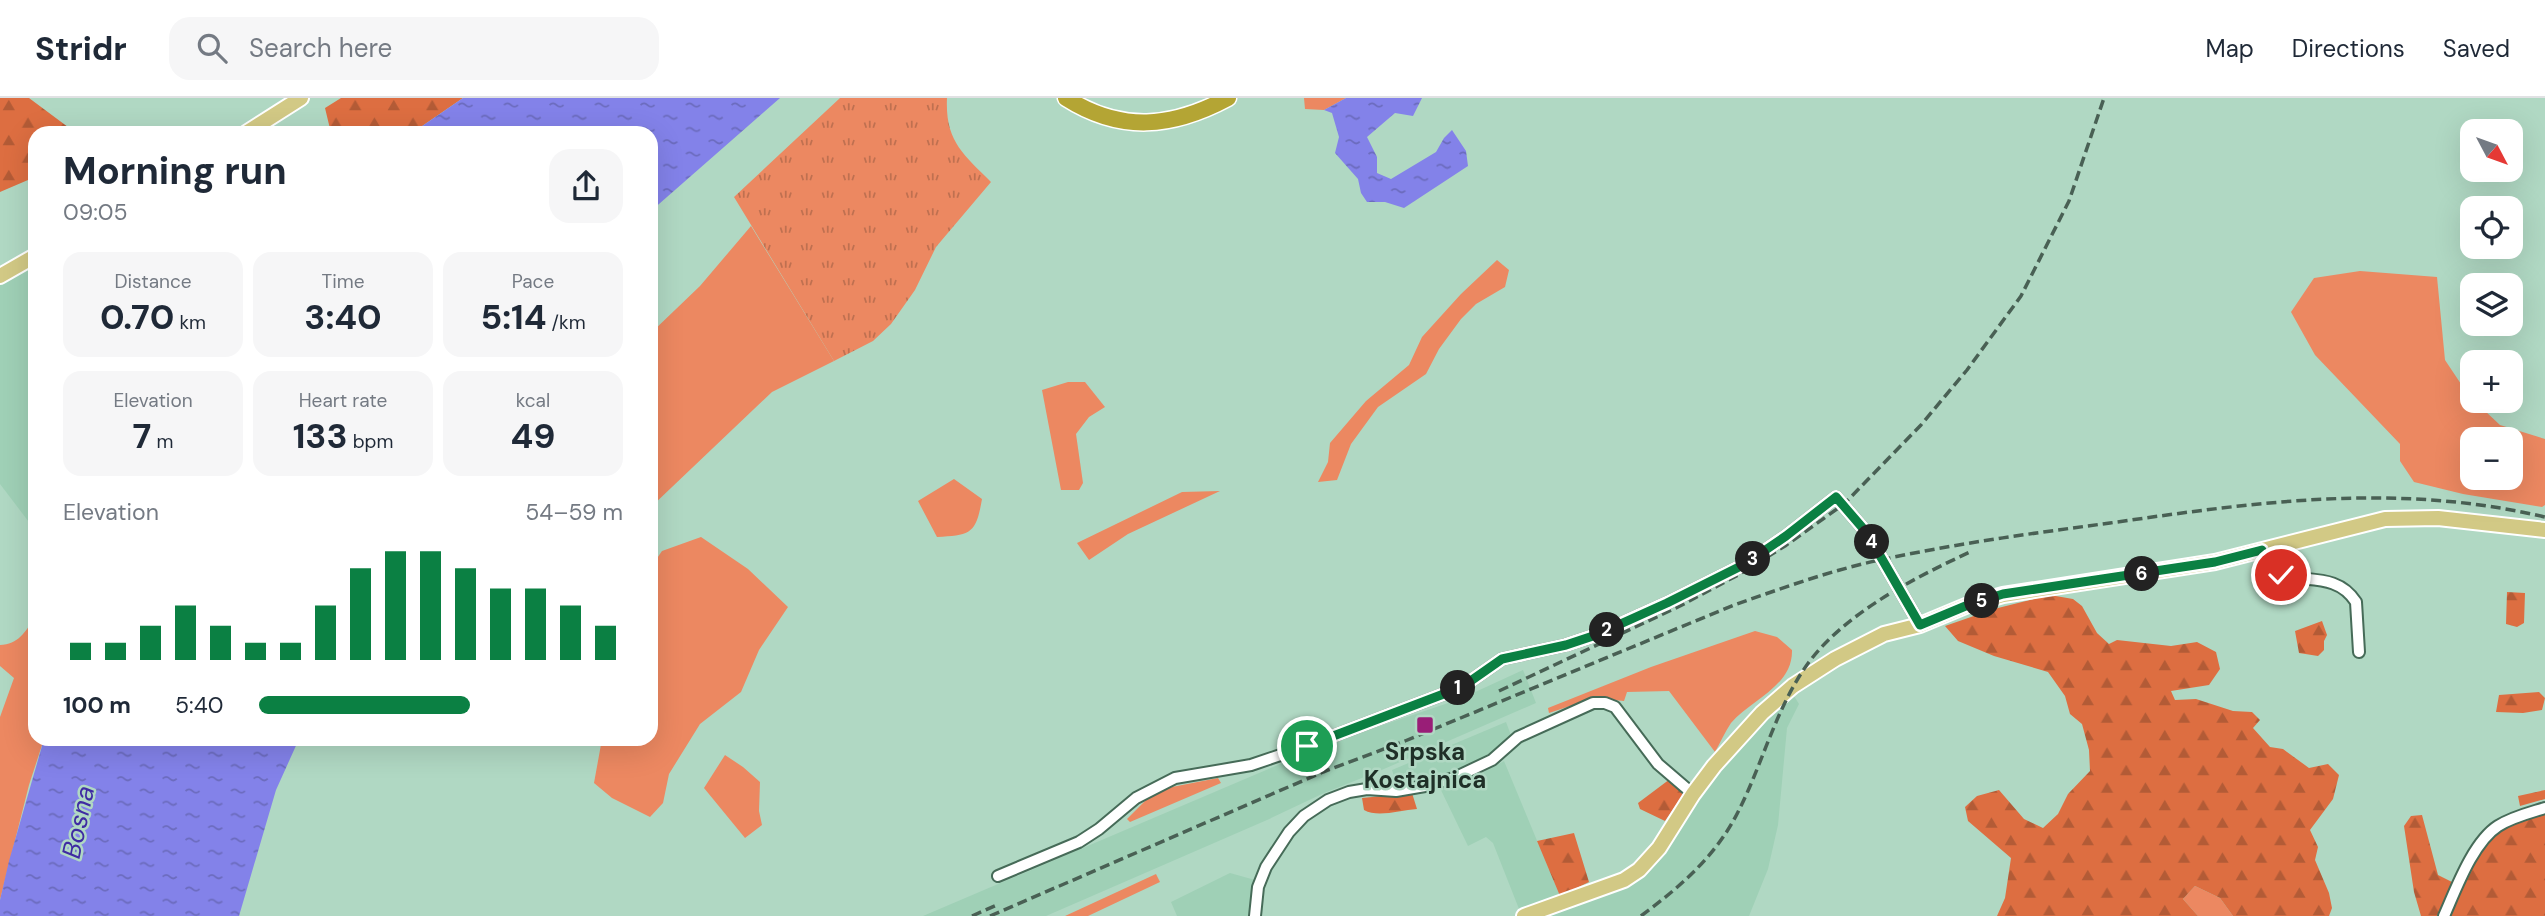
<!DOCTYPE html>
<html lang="en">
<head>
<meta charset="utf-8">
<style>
	:root { --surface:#fff; --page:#f6f6f7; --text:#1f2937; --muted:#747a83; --line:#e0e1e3; --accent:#0b8043 }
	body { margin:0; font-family:"DM Sans",sans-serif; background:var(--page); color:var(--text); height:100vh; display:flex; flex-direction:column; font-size:26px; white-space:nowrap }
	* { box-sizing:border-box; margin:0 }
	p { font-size:23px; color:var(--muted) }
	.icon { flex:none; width:38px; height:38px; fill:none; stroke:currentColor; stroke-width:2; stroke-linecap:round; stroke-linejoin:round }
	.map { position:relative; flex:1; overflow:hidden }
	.details { position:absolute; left:28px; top:28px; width:630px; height:620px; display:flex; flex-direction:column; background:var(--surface); border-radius:21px; box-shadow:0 7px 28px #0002 }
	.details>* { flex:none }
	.needle { width:46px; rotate:131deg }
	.buttons { position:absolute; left:2460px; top:21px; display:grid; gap:14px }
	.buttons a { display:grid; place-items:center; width:63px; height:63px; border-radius:14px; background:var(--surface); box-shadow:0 7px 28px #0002; font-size:35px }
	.pin { position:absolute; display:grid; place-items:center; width:60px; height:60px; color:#fff; margin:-30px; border:4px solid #fff; border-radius:50%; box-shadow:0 2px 7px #0007 }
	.km { position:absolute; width:35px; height:35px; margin:-18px; border-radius:50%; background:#222; color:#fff; font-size:19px; line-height:35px; text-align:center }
	.round { display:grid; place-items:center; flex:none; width:74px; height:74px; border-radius:21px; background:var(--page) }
	.overview { display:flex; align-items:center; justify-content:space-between; height:119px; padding:0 35px }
	h1 { font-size:38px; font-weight:700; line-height:52px }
	.figures { display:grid; grid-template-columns:repeat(3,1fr); gap:10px; height:119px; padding:7px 35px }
	.figures div { display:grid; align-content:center; border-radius:18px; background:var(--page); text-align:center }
	.figures b { font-size:35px; font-weight:700 }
	.figures small { font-size:19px; font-weight:400 }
	.figures p { font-size:19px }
	.chart { height:196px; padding:14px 35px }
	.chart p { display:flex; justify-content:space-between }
	.chart svg { width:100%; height:126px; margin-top:7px; stroke:var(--accent); stroke-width:6 }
	ul { padding:0 35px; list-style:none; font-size:23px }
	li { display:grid; grid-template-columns:112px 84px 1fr; align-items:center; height:52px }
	li i { height:18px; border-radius:9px; background:var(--accent) }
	header { display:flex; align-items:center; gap:42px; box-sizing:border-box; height:98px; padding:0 35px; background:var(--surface); border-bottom:2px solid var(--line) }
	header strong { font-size:33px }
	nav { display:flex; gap:38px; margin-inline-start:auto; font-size:24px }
	.search { width:490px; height:63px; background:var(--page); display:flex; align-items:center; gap:18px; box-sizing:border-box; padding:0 24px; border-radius:21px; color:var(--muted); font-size:26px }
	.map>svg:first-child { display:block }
	.built { fill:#9fd0b6 }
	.grass { fill:#ec8861; fill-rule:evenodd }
	.forest { fill:url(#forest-firs) }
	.park { fill:url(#park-tufts) }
	.water { fill:url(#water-ripples) }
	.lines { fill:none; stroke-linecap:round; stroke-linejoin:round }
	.minor-casing { stroke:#466b58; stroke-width:14 }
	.major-casing { stroke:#fff; stroke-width:18 }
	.highway-casing { stroke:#fff; stroke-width:19 }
	.minor { stroke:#fff; stroke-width:10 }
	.major { stroke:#d2c985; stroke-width:14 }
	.highway { stroke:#b4a534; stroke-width:16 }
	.rail { stroke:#496054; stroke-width:3.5; stroke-dasharray:10 5; stroke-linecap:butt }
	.route-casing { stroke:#fff; stroke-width:14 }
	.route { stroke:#0b8043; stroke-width:9 }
	.poi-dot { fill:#991e77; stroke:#b0d8c3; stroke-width:2.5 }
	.labels { text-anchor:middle; stroke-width:5; stroke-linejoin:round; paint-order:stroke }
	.poi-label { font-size:24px; font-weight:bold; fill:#1f2f27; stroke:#b0d8c3 }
	.water-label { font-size:26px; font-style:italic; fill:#3f2ba3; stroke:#b0d8c3 }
</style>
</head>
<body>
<header>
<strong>Stridr</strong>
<div class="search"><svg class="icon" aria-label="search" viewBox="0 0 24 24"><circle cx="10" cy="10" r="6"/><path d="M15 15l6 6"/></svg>Search here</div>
<nav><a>Map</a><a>Directions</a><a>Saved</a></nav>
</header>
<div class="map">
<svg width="2545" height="818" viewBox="0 0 2545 818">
	<defs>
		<pattern id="forest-firs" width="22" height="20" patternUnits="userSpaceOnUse" patternTransform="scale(1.75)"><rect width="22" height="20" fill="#dd6e41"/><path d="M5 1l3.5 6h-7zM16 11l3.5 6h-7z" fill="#b35b36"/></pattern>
		<pattern id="park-tufts" width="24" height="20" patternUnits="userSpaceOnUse" patternTransform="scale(1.75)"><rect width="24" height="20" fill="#ec8861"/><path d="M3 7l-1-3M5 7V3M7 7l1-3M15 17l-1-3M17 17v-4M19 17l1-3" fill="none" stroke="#bf7050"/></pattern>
		<pattern id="water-ripples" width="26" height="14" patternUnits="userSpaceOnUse" patternTransform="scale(1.75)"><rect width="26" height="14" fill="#8382e9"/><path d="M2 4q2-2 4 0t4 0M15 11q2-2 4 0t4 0" fill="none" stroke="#6b6bbd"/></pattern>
	</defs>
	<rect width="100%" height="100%" fill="#b0d8c3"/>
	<path class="built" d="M35,166V432L0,386V186Z
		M1523,572L1536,605L1377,674L1324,695L1267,722L1046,818H923L1327,646L1460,601Z
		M1794,598L1799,606L1787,630L1778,727L1768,771L1749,818H1550L1618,791L1723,665L1768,619Z
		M1506,624L1512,640L1497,655L1454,676L1397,688L1392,672Z
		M1504,663L1560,798L1521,816L1493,745L1486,739L1468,748L1439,688L1478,677Z
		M1230,775L1255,782L1251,818H1177L1171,804Z"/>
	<path class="grass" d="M1304,0H1346L1324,12L1305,11Z
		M751,128L834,263L772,294L651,409V235L700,188Z
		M1497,162L1509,172L1505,189L1476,206L1461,221L1439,251L1426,276L1378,309L1351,346L1337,382L1318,384L1328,364L1330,345L1366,303L1409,267L1422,239L1461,196Z
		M2360,173L2437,179L2445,262L2469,298L2500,327L2545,341V407L2542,409L2463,396L2414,384L2400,363V346L2315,257L2291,214L2314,180ZM2473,341H2511V380H2473Z
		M1068,284H1085L1105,309L1089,319L1076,336L1083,385L1079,392H1061L1042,292Z
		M954,381L982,401C976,436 971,437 937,439L918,403Z
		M1220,393L1128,436L1089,462L1077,445L1182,394Z
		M701,439L748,471L788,509L759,552L741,594L700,626L669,676L663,705L650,719L612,700L594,685L602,641L651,640V469L662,453Z
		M35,519V640L44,641L29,687L0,802V619L14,580L0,568V547C18,547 26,533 35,519Z
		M1755,533L1777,539L1792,552C1793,588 1752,601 1731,625C1725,634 1720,645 1715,654L1669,593L1627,594L1624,603L1594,600L1549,615L1548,610L1651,569Z
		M725,657L743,669L760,684L759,713L762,727L745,740L704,690Z
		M1218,680L1221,685L1130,724L1127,721L1148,700L1172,689Z
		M1156,776L1160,784L1088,818H1065Z
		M2195,788L2220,800L2233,818H2198L2183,801Z"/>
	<path class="forest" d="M0,0H29L76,35H35V79L0,94Z
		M341,0H463L412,35H331L325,10Z
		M2507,494L2525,495L2524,525L2517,529L2506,526Z
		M2050,497L2073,501L2082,508L2097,535L2109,546L2117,542L2171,548L2197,544L2216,554L2220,571L2209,587L2171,593L2175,602L2196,601L2233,613L2252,614L2260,622L2253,630L2270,649L2283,651L2309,670L2328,666L2339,677L2333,701L2310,732L2318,749L2315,762L2329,795L2332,810L2329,818H2233L2220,800L2195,788L2183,801L2198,818H1997L2005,800L2011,760L1968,723L1965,709L1977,698L1999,692L2024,721L2043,730L2058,716L2068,696L2090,673L2089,652L2082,626L2070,616L2065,598L2048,574L1994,558L1958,543L1945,528L1994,511Z
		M2322,523L2327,537L2324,543V552L2318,558L2299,555L2295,533Z
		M2539,594L2545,600L2542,612L2523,615L2496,614L2499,597Z
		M1670,681L1684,695L1665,723L1640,711L1638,705Z
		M2545,692V701L2520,708L2518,698Z
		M1412,695L1417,711C1400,712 1378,720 1364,712L1362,700Z
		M2545,716V818H2450C2475,765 2481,729 2545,716Z
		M2422,717L2438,777L2454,785L2437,818H2421L2414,794L2404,728L2411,718Z
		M1574,735L1589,784L1560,798L1537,743Z"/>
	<path class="park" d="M840,0H947C945,43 963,56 991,84L936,149L915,192L891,226L873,243L834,263L734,99Z"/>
	<path class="water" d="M463,0H780L651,113V35H412Z
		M1346,0H1422L1413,18L1395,15L1367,39L1377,59V75L1391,81L1436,54L1444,40L1452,32L1466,53L1468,68L1404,110L1385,104H1367L1361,95L1358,81L1335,55L1339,39L1332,15L1324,12Z
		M44,641H299L276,692L239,818H0V802L9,763Z"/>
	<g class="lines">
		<defs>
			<path id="minor" d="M2262,452C2275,501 2329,462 2356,504L2359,554
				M998,778L1079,744L1099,731L1136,700L1175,680L1251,667L1307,648L1462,589L1502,561L1566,547L1596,537L1667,505L1745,466L1786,438L1836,399L1867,435L1920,527
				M1255,818L1258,789L1266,769L1289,734L1304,718L1328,702L1349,694L1367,691L1396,693L1425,688L1454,680L1492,662L1518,639L1593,605H1605L1615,609L1658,666L1693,696
				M2444,818C2456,791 2473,744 2498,728C2512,719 2529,715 2545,710"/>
			<path id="major" d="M246,35L301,0
				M0,178L35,158
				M1524,818L1624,782L1639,772L1659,750L1693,696L1714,668L1762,615L1793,588L1835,561L1884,536L1920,527L1968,507L2003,497L2215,464L2385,421L2438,420L2545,432"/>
			<path id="highway" d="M1066,0C1121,35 1172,30 1228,0"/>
		</defs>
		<use href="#minor" class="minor-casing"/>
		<use href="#major" class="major-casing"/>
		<use href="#highway" class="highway-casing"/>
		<use href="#minor" class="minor"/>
		<use href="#major" class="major"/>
		<use href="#highway" class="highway"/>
		<path class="rail" d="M1499,593L1680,508L1738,477L1785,448L1844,406L1921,327L1967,272L2021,198L2069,103L2104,0
			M972,818L997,807
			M990,818L1323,674L1405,643L1734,507C1783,490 1834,471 1885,461C1959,445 2035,435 2110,425C2258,404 2396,384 2545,419
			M1641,818C1680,789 1716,758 1738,714C1763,665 1776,609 1809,564C1847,514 1914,480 1970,454"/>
	</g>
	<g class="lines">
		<defs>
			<path id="route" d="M1307,648L1462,589L1502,561L1566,547L1596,537L1667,505L1745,466L1786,438L1836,399L1867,435L1920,527L1968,507L2003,496L2215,464L2262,452L2265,465L2281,477"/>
		</defs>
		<use href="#route" class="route-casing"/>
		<use href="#route" class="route"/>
	</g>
	<rect class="poi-dot" x="1416" y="618" width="18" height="18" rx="3.5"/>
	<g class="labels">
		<g class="poi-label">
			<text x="1425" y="662">Srpska<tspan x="1425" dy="28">Kostajnica</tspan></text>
		</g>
		<g class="water-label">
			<text transform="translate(78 724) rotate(-78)" y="9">Bosna</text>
		</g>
	</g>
</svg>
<div class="buttons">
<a><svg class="needle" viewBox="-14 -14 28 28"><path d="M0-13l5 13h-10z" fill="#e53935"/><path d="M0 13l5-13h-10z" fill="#747a83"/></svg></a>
<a><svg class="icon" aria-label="locate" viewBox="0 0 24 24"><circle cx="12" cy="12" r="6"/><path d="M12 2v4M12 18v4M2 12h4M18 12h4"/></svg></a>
<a><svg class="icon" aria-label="layers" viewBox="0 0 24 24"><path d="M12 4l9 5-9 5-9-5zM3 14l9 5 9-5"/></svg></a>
<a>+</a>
<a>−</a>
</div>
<div class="pin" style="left:1307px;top:648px;background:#1e9e55"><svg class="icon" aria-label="arrive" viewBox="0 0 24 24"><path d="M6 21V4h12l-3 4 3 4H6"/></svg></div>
<div class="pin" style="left:2281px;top:477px;background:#d93025"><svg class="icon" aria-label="check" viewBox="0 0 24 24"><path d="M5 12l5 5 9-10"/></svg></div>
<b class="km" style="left:1458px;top:590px">1</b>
<b class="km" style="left:1607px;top:532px">2</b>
<b class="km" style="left:1753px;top:461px">3</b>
<b class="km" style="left:1872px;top:444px">4</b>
<b class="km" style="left:1982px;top:503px">5</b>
<b class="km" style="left:2142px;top:476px">6</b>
<section class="details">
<div class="overview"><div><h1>Morning run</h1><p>09:05</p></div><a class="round"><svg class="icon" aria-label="share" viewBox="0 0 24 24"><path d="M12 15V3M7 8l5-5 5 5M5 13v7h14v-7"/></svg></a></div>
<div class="figures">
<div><p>Distance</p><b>0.70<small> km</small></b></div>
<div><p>Time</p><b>3:40</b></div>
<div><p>Pace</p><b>5:14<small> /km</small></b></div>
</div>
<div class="figures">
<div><p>Elevation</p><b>7<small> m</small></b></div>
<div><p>Heart rate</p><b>133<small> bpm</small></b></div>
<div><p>kcal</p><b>49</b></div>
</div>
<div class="chart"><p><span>Elevation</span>54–59 m</p>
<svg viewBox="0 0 160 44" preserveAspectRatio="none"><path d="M5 44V38M15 44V38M25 44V32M35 44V25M45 44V32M55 44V38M65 44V38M75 44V25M85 44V12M95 44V6M105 44V6M115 44V12M125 44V19M135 44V19M145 44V25M155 44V32"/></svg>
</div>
<ul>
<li><b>100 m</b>5:40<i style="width:58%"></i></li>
</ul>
</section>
</div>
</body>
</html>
